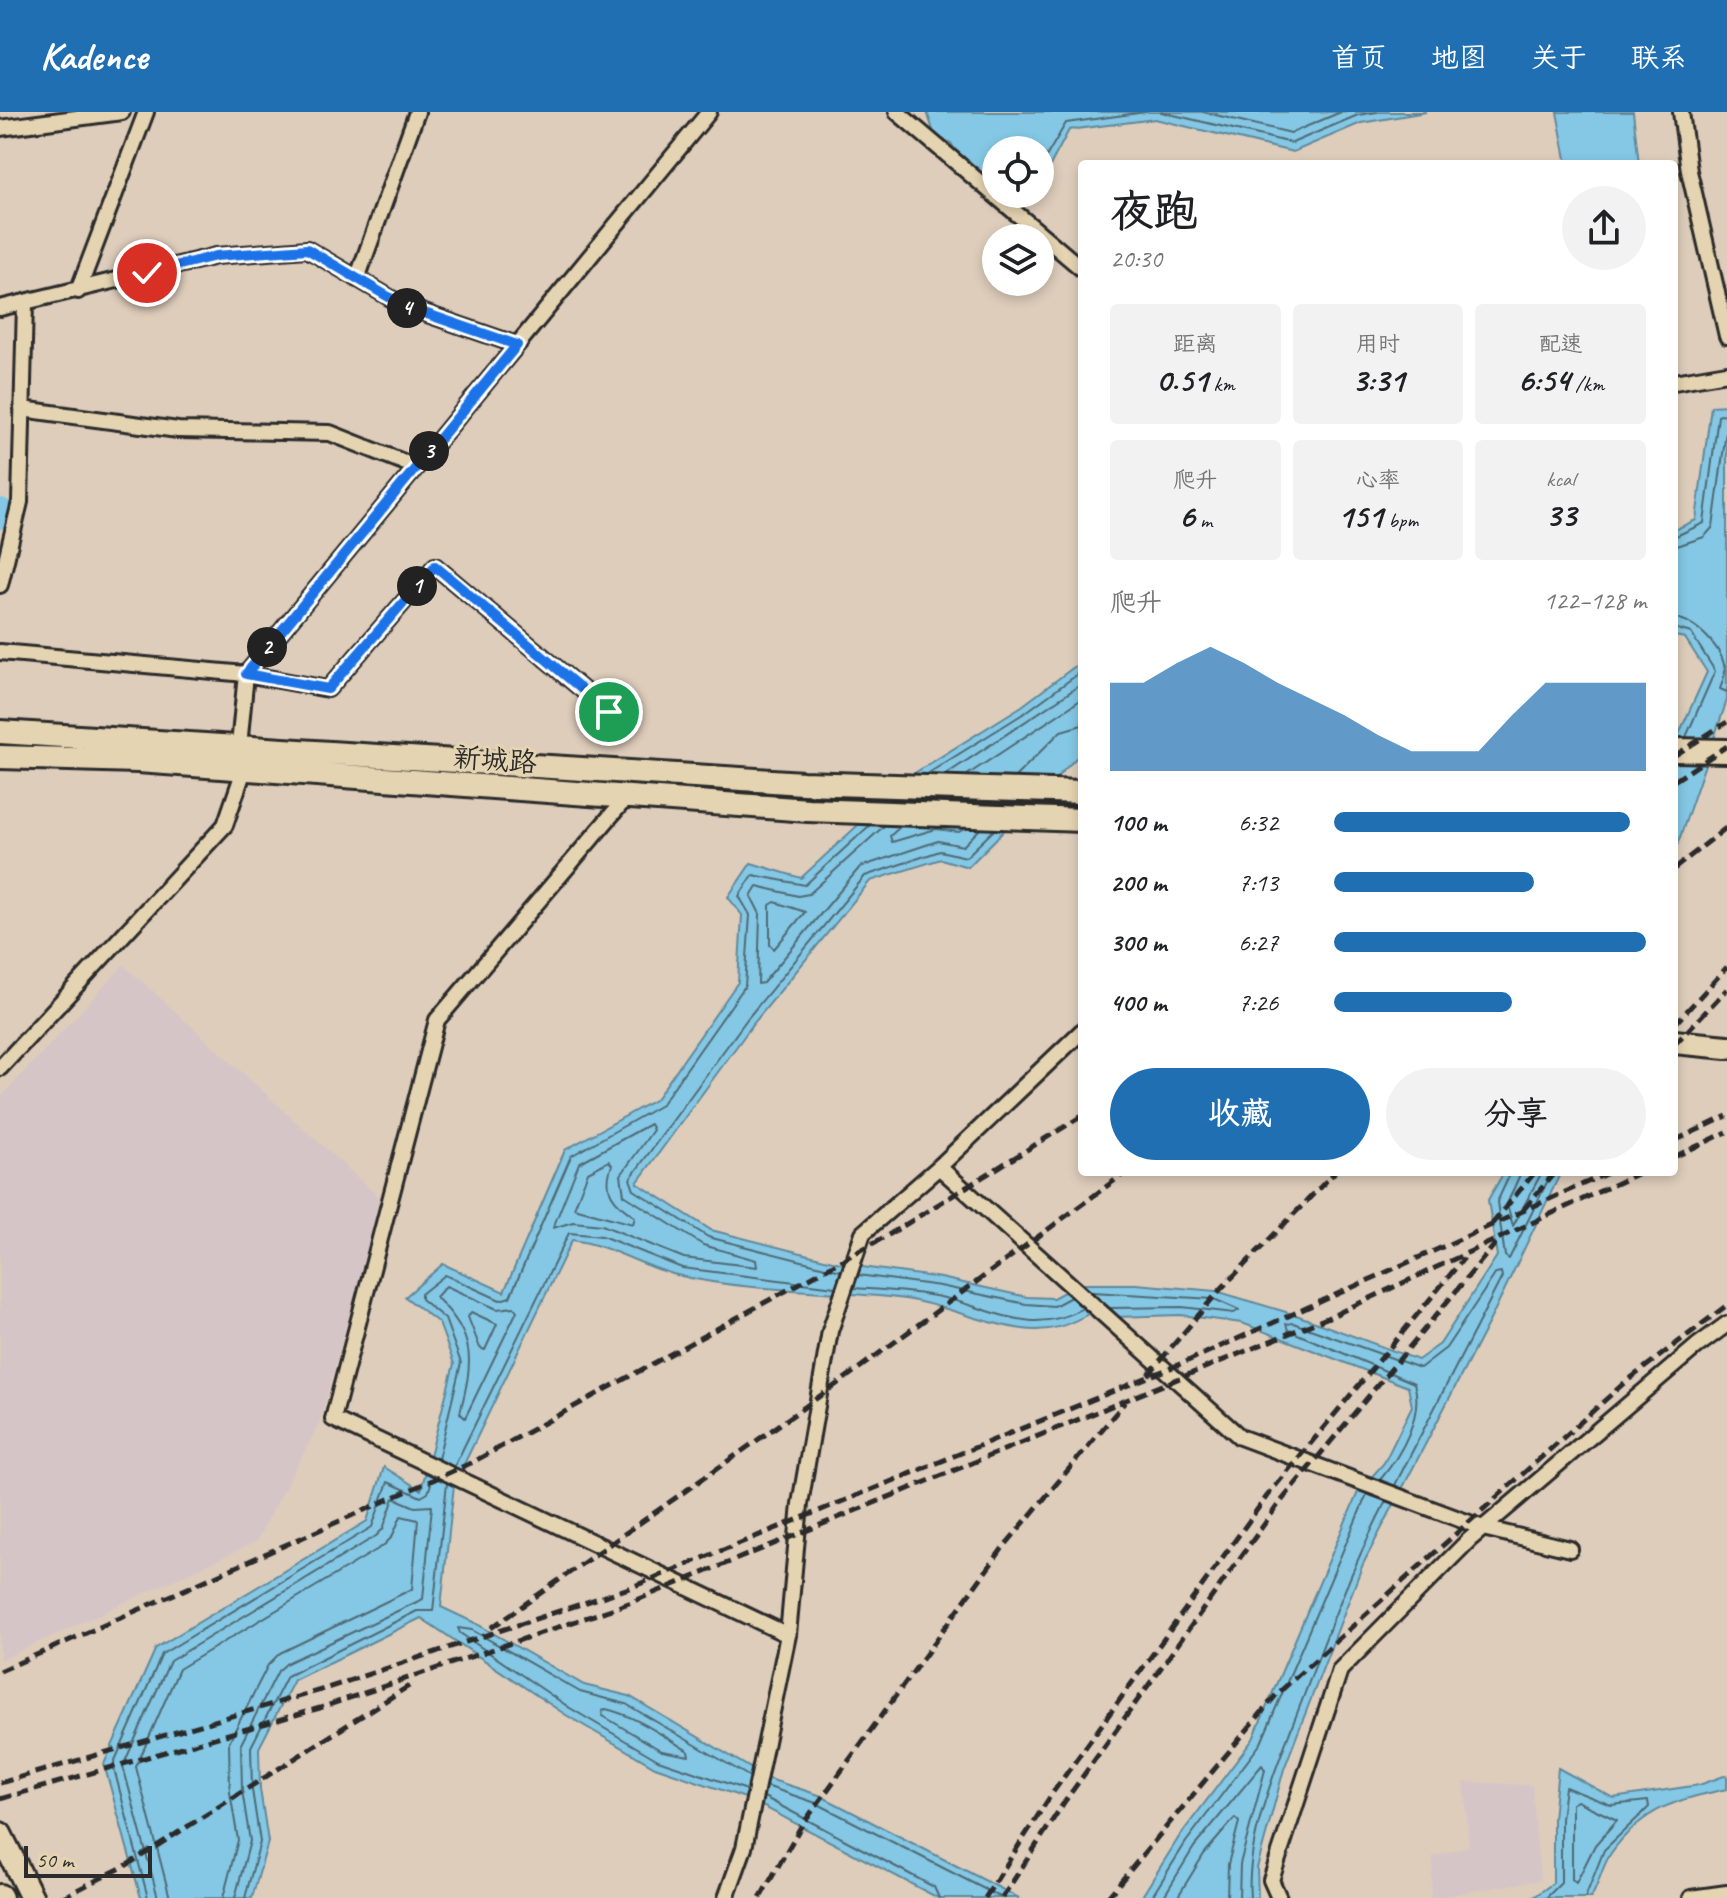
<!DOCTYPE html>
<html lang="zh">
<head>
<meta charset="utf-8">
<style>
	:root { --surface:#fff; --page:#f2f2f2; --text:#202124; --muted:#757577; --accent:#1f6fb2 }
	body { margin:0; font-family:Caveat,"LXGW WenKai TC",sans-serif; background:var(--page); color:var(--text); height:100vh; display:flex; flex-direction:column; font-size:30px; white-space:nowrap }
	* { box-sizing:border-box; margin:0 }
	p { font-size:26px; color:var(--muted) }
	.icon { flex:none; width:44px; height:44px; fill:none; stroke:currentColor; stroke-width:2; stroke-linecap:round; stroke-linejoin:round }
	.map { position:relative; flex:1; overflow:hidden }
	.side { position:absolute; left:1078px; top:48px; width:600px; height:1016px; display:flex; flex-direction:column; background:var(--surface); border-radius:8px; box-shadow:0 4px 12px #0003 }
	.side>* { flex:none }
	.fabs { position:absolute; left:982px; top:24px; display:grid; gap:16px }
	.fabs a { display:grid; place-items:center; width:72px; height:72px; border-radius:50%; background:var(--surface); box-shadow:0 4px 12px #0003; font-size:40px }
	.scale { position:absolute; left:24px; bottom:20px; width:128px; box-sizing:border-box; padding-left:8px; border:4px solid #2b2b2b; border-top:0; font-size:22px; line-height:28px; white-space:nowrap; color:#2b2b2b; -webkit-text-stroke:6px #e5d4b1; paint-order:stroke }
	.pin { position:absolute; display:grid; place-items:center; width:68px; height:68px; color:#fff; margin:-34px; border:4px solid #fff; border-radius:50%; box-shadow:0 2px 8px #0007 }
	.km { position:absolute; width:40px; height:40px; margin:-20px; border-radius:50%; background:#222; color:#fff; font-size:22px; line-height:40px; text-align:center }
	.round { display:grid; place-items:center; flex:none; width:84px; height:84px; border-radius:42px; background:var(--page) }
	.headline { display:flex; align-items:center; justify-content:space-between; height:136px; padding:0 32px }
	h1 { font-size:44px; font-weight:700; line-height:60px }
	.figures { display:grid; grid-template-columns:repeat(3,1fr); gap:12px; height:136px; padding:8px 32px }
	.figures div { display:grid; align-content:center; border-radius:8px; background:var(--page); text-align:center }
	.figures b { font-size:34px; font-weight:700 }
	.figures small { font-size:22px; font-weight:400 }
	.figures p { font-size:22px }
	.chart { height:224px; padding:16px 32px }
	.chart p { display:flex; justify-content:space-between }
	.chart svg { width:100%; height:144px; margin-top:8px; fill:var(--accent); opacity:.7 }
	.primary-button { display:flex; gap:16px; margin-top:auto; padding:16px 32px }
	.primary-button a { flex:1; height:92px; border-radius:48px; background:var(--accent); color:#fff; font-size:32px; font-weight:700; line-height:92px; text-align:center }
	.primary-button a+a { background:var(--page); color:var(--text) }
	ul { padding:0 32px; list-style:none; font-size:26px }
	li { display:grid; grid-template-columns:128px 96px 1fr; align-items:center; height:60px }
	li i { height:20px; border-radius:10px; background:var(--accent) }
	header { display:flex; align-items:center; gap:48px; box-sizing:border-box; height:112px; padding:0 40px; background:var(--accent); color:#fff }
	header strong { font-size:38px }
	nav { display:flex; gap:44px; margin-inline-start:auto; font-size:28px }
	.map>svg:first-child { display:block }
	.built { fill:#d5c5c7 }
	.water { fill:#84c8e5; stroke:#60899b; stroke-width:2 }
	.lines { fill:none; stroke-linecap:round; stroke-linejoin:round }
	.shore { stroke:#4f6a75; stroke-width:2 }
	.river { stroke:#84c8e5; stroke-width:30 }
	.street-casing { stroke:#2b2b2b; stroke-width:20 }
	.primary-casing { stroke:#2b2b2b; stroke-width:28 }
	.street { stroke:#e5d4b1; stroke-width:14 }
	.primary { stroke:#e5d4b1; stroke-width:22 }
	.rail { stroke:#2b2b2b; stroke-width:5; stroke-dasharray:12 6; stroke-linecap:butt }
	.route-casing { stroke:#fff; stroke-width:16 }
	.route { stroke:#1a73e8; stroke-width:10 }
	.labels { text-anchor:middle; stroke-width:6; stroke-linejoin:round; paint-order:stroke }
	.street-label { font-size:28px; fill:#2b2b2b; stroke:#e5d4b1 }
</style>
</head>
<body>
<header>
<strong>Kadence</strong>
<nav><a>首页</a><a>地图</a><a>关于</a><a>联系</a></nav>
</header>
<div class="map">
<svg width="1727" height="1786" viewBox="0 0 1727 1786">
	<rect width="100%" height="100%" fill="#decdbb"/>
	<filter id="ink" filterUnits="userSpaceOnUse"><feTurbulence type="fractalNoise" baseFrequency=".0125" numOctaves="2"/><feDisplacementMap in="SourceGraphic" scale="16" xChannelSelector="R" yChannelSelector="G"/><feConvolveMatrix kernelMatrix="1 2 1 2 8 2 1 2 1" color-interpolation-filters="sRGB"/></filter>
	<g filter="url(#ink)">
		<path class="built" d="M124,853L381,1087L319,1312L256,1430L0,1548V986Z
			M1464,1670L1532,1673L1540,1768L1431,1786L1433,1745L1469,1734Z"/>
		<path class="water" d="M927,0H1426L1361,11L1293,40L1155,7L1069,18L1045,63L1040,66V38H996V71L974,69L951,31L935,24Z
			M1557,0H1633L1639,52H1567Z
			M1727,293V588L1674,743V633L1707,560L1685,526L1674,524V418L1696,408L1711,294Z
			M1082,549V640L968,755L941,747L870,769L753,912L637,1071L711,1118L848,1153L941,1166L1027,1185L1053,1186L1079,1172H1136L1216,1179L1296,1203L1418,1248L1440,1232L1497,1144L1488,1088L1504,1060H1561L1491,1206L1363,1452L1284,1657L1257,1756L1258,1786H1141L1179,1725L1253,1627L1358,1380L1384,1351L1412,1294L1408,1275L1242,1211L1181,1203L1115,1205L1092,1200C1069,1213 1050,1221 1023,1217C983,1212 945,1193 905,1187C831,1177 754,1181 681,1164C643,1156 612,1133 572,1128L454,1373L441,1495L475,1511L584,1573L629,1584L769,1667L819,1683L1019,1786H938L751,1688L655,1655L566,1603L421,1506L294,1568L259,1636L260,1677L268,1730L252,1786H141L104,1652L156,1536L367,1409L384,1355L421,1378L454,1252L439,1211L405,1185L443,1152L504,1180L565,1038L656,987L738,870L742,803L728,785L751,751L801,766L913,662L1022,594Z
			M1558,1656L1613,1686L1699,1673L1727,1663V1677C1676,1688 1644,1695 1611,1741C1602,1754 1599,1772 1591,1786H1521L1534,1785L1553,1771V1707Z"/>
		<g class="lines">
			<path class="shore" d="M1161,0L1292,31L1358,3L1377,0
				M1203,0L1291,21L1341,0
				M1040,55L1066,11L1146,0
				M1674,425L1704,411L1718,304L1727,301
				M1674,435L1704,425L1713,415L1727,312
				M1674,506C1695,508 1723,536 1725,558C1725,565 1722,571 1720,577L1727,580
				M1674,516L1691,521L1715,559L1686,625
				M927,662L1026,600L1082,559
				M945,663L1082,572
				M967,663L1082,587
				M1015,665L1061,619L1082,613
				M884,714L809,782L798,784L757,774L751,784L760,802L758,872L763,871L860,755L938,729L963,734L980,717
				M901,714L890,724L892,730L936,717L959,720L964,717
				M775,790L805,800L774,837L770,833V793Z
				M650,1012L653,1018L621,1063L624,1083L703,1133L756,1148L757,1155L684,1146L602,1113L573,1110L553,1116L579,1051Z
				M609,1049L612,1053C602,1079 614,1091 635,1105L633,1112L574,1096L588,1060Z
				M1511,1060L1497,1090L1505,1144L1509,1147L1552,1060
				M1521,1060L1507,1092L1513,1114L1542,1060
				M841,1159L708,1125L634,1078L630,1067L747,907L865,764L940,739L966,745L994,718
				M858,1163L940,1174L1026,1192L1054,1194L1071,1185
				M446,1174L497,1197L514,1195L517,1199L465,1306L460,1301C473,1249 477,1226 436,1185Z
				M854,1176C883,1178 912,1179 940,1185C993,1196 1030,1226 1083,1196
				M1092,1180L1214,1187L1239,1198L1234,1201L1182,1195L1110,1196
				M471,1200L497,1212L485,1238L480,1236L468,1205Z
				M438,1347L461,1251L445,1207L421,1187V1182L445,1163L500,1188L510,1185L571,1044L661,993L745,874L750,803L739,784L753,763L805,773L870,713
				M454,1355L569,1121L602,1124L682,1156L835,1175
				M1380,1368C1401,1343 1424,1303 1414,1271L1288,1218L1286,1212L1293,1211L1420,1256L1446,1236L1496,1161L1501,1160L1502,1165L1395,1373
				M606,1597C636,1604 662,1623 688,1639L689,1644L662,1639L603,1604L602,1599Z
				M766,1674L816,1691L1002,1786
				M747,1678L658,1648L570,1596L460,1521L458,1516L472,1518L580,1580L626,1592L750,1665
				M764,1685L934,1775L939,1786
				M1577,1689L1617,1708L1595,1733L1576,1771L1572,1767V1692Z
				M148,1786L113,1653L162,1542L372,1415L388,1370L421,1385L428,1381L433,1365
				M158,1786L123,1654L170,1549L376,1424L383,1417L394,1386L415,1395L432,1394L423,1487L287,1551L278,1559L241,1632L242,1678L250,1729L235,1786
				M170,1786L136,1655L179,1557L383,1434L392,1425L401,1404L418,1408L412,1477L280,1541L268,1553L229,1630L230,1680L238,1728L223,1786
				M245,1786L260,1730L252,1678L251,1635L287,1564L417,1499H433L447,1371
				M1151,1786L1186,1730L1261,1631L1367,1382
				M1163,1786L1194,1735L1262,1653L1265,1658L1240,1752L1239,1786
				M1177,1786L1204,1742L1235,1706L1239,1710L1228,1752L1227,1786
				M1250,1786C1245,1724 1281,1644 1303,1586C1328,1519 1353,1453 1386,1389
				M1546,1786L1561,1771V1707L1565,1675L1611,1693L1648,1689L1649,1695L1604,1738L1585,1786"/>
			<path class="river" d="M0,401V402"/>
			<defs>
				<path id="street" d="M897,0L1082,157
					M1681,0L1689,59L1727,224
					M0,16L122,0
					M357,167L417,0
					M78,179L146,0
					M0,196L216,144L307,137L404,194L517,233
					M1674,270L1727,261
					M22,297L178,318L330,321L416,355
					M0,473L20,390L25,191
					M0,540L246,562L328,577L435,454L609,600
					M239,634L246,562L709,0
					M626,686L437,908L333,1307L788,1523L744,1736L726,1786
					M1082,919L939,1055L1240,1325L1483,1416L1570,1437
					M0,956L225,713L244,658
					M788,1523L800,1392L830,1219L863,1121L939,1055
					M1279,1786L1271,1768L1340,1558L1469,1428L1697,1234L1727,1212
					M1691,1786L1727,1781"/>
				<path id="primary" d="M0,620L803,671L1082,680
					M1674,638L1727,639
					M0,645L138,649L808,698L1082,708
					M1674,930L1727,935
					M0,1722L32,1786
					M0,1784L1,1786"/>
			</defs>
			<use href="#street" class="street-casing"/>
			<use href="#primary" class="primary-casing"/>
			<use href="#street" class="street"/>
			<use href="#primary" class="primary"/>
			<path class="rail" d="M1674,644L1727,610
				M1674,669L1727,634
				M1674,757L1727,715
				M1674,913L1727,855
				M1674,933L1727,877
				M1674,1029L1727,1004
				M1674,1045L1727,1020
				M1524,1097L1555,1060
				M1492,1112L1535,1060
				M1148,1263L1218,1180L1335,1060
				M491,1516L847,1265L1126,1060
				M0,1559L471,1351L890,1122L1082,1004
				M0,1671L321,1578L632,1475L1190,1248L1610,1060
				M0,1687L320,1596L632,1490L1334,1203L1641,1060
				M61,1786L127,1753L412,1572
				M760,1786L800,1716L1002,1437L1125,1290
				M985,1786L1053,1680L1267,1384L1464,1146
				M1002,1786L1065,1689L1278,1393L1496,1131
				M1107,1786L1277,1582L1623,1272L1727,1193"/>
		</g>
	</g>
	<g class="lines" filter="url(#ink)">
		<defs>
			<path id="route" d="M147,161L216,144L307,137L404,194L517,233L246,562L328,577L435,454L609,600"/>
		</defs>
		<use href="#route" class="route-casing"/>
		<use href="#route" class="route"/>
	</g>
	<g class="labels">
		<g class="street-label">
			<text transform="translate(495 647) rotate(4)" y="10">新城路</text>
		</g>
	</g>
</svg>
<div class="fabs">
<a><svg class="icon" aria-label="locate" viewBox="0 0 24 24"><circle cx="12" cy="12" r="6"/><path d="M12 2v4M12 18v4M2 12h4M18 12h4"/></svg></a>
<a><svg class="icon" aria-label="layers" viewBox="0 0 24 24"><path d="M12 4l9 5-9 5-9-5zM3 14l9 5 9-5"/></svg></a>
</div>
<div class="scale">50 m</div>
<div class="pin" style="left:609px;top:600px;background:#1e9e55"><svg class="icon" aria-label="arrive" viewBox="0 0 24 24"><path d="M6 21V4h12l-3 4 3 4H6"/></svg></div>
<div class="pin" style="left:147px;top:161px;background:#d93025"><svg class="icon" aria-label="check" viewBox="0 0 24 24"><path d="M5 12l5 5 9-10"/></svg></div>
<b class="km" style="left:417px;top:474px">1</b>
<b class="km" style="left:267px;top:535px">2</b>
<b class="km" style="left:429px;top:339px">3</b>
<b class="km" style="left:407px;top:196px">4</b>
<section class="side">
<div class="headline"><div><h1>夜跑</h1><p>20:30</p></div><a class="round"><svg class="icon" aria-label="share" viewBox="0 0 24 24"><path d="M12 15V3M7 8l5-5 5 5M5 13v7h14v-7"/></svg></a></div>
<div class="figures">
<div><p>距离</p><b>0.51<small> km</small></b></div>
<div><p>用时</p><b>3:31</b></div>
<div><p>配速</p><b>6:54<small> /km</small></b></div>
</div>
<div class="figures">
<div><p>爬升</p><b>6<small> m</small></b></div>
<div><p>心率</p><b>151<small> bpm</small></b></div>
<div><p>kcal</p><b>33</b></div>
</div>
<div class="chart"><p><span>爬升</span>122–128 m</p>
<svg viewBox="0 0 160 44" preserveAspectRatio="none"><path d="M0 44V17L10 17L20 11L30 6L40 11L50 17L60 22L70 27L80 33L90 38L100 38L110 38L120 27L130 17L140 17L150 17L160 17V44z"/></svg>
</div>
<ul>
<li><b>100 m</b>6:32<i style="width:95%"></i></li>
<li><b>200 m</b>7:13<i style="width:64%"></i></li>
<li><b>300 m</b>6:27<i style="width:100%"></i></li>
<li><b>400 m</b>7:26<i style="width:57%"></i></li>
</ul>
<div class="primary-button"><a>收藏</a><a>分享</a></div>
</section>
</div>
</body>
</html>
